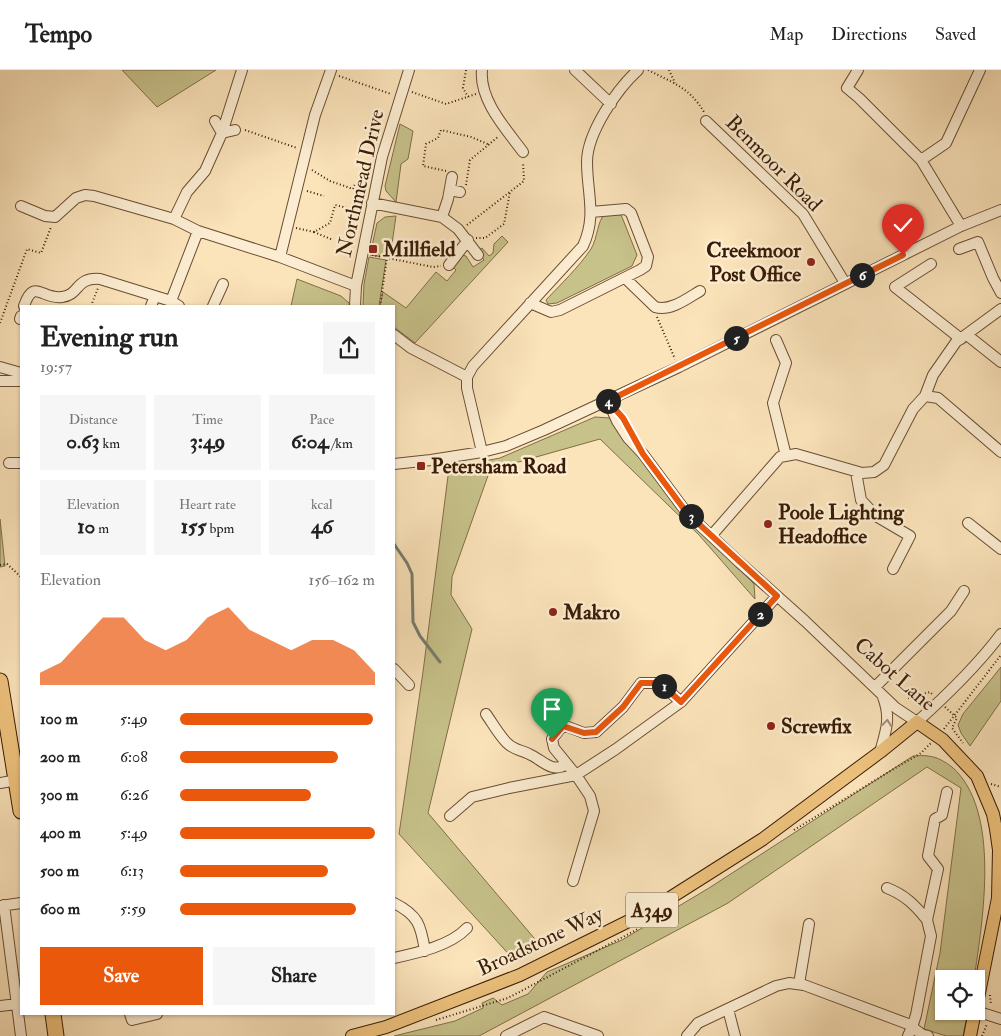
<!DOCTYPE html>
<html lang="en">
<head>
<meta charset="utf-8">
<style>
	:root { --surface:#fff; --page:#f6f6f6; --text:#222; --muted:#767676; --line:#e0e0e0; --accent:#ea580c }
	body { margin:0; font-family:"IM FELL Double Pica",serif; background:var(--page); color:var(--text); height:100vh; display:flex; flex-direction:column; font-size:19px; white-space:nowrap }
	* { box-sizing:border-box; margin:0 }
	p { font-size:16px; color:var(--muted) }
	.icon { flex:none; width:28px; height:28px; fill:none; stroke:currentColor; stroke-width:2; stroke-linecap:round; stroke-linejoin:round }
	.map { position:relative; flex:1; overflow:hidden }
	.details { position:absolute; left:20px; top:235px; width:375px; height:710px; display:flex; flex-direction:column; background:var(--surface); border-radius:0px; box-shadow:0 1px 4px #0004 }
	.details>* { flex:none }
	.tools { position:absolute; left:935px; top:900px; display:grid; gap:10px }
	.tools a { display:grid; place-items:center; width:50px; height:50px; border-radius:0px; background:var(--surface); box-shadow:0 1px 4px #0004; font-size:25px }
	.pin { position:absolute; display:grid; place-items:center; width:42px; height:42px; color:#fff; margin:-51px -21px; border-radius:50% 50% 50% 0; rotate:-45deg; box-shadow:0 0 5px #0007 }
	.pin .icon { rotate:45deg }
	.km { position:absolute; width:25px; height:25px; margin:-12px; border-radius:50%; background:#222; color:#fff; font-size:14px; line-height:25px; text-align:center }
	.round { display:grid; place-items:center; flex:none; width:52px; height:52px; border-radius:0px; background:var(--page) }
	.overview { display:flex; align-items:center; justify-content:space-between; height:85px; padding:0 20px }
	h1 { font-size:28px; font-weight:700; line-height:38px }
	.stats { display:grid; grid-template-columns:repeat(3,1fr); gap:8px; height:85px; padding:5px 20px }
	.stats div { display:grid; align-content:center; border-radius:0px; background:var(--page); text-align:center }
	.stats b { font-size:21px; font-weight:700 }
	.stats small { font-size:14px; font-weight:400 }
	.stats p { font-size:14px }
	.chart { height:140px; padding:10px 20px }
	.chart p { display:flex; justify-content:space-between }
	.chart svg { width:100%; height:90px; margin-top:5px; fill:var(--accent); opacity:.7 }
	.cta { display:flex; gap:10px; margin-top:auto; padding:10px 20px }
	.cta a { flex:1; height:58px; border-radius:0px; background:var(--accent); color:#fff; font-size:20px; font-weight:700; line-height:58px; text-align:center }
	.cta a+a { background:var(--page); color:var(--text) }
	ul { padding:0 20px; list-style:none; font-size:16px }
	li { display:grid; grid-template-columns:80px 60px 1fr; align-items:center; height:38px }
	li i { height:12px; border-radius:6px; background:var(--accent) }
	header { display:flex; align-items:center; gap:30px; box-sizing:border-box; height:70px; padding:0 25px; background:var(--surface); border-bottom:1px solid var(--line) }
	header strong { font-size:24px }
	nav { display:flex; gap:28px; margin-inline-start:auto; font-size:18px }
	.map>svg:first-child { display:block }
	.green { fill:#c7c18a; stroke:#806e48 }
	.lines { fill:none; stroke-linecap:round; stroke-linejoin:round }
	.stream { stroke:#767d6f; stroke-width:3 }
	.minor-casing { stroke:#6a4e32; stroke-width:12 }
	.major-casing { stroke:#391c05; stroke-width:14 }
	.highway-casing { stroke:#391c05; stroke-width:17 }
	.path { stroke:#391c05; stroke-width:2; stroke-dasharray:1 2.5; stroke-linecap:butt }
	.minor { stroke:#fcedd2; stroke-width:10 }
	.major { stroke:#eec27d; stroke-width:12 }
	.highway { stroke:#eec27d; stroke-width:15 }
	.oneway { stroke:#a48f76 }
	.route-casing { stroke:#fff; stroke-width:10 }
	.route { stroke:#ea580c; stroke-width:6 }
	.poi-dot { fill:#8f2418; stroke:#fcedd2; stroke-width:2 }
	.labels { text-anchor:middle; stroke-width:5; stroke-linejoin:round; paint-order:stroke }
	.shield { fill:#fcedd2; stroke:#745b42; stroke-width:1 }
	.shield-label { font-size:20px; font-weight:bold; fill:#391c05 }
	.street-label { font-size:21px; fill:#391c05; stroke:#fcedd2 }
	.poi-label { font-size:21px; font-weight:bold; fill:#391c05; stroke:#fcedd2; text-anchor:start }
</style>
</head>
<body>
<header>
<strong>Tempo</strong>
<nav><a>Map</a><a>Directions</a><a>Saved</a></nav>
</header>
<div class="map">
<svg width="1001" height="966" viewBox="0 0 1001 966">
	<rect width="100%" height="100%" fill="#fbe3ba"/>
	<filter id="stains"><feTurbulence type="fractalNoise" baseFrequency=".004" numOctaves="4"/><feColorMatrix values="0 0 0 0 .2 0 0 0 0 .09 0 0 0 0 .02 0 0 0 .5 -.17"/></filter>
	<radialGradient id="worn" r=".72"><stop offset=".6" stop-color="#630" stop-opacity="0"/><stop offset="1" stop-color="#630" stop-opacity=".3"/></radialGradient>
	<path class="green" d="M122,0H216L157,37Z
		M400,54L413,61L408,89L401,94L396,132L386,121L385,116Z
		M605,144H620L622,147L637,185L632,196L557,233L548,234L546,230C561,214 578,198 591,179C598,167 597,151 605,144Z
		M396,146L390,188L370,185L377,153L385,147Z
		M502,166L508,172L415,273L394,257V236H380L383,222L406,238L436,202L447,211L456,200L452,196L462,185L466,186L473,197L484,190L479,180L482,178L489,186L493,183L494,174Z
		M369,187L386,190L379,236H363L364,214Z
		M297,209L341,226L349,233V236H291Z
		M595,347L610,348L676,437L711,467L754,514L755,529L699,465L600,369L490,400L452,507L451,525L472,559L428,743L540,875L515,891L399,764L423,602L448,406L449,398L500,388Z
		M0,449L5,496L0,497Z
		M1001,597V631L970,676L961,663L958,655L963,644Z
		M913,686C918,686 923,685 928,686C938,687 945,692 952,697C1001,740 983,849 974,909H944V941H968L963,966H946L924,959L940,883L961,718L927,697L728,833L479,966H394L455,951L483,938L482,933L493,928L502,935L528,924L547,902L622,870L709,818Z"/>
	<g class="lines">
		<path class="stream" d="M394,474L407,493L412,504L413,552L420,566L440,592"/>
		<defs>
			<path id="minor" d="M482,0C479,30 506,59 523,82
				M575,0L611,34
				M858,0L847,18L859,28L921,90L961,156
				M215,51L222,63
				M706,51L803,144L845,213
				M222,63L242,0
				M921,90L946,73L980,0
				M450,120L460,122
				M372,133L442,147L458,159L478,185
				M21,136L45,146L55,147L76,128L85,125L94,126L174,149L198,161L280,187L356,216
				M442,147L448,129L452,107
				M174,149L187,122L205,101L222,63L235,60
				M959,179L978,172L993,208L1001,223
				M280,187L315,45L331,0
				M931,194L895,217L961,269
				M449,195L468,170
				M625,208L655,237C670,242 688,228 700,221
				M171,231L198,161
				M530,233L551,242L560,240L640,200L646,196L648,187L631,143L626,139L591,142
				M24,236C34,207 42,230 62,227C80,225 75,207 100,209L171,231L179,236
				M151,236L155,226
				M213,236L223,214
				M355,236L356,216L382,87L409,0
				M20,249L21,246
				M394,265L411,278L467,307
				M967,265L1001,292
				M776,270L786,293L773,333L786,386
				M0,297L21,303
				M0,311H21
				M925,326L938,328L1001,382
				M608,331L617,351L628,368L643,384L687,443L739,492L805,551L896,638L917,652C947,625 977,596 1001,564
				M482,382L467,318V307L473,296L583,176C597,146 587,123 587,92C587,63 617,19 638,0
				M9,393H21
				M394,394L431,390L482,382L506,376L544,360L679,297L961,156L1001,140
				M856,402L861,430L876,446L910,466L893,499
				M968,453L1001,479
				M712,465L780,387L796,384L862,403L874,402L884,395L913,339L925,326L933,305L956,272L1001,239
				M394,599L409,615
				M875,617L951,541L964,521
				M681,632L660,613H641L623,637L596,662L584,663L563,655L552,669L554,678L576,705L616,679L681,632L777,526
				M486,644C493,654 499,665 507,673C514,680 521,680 529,684C543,690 551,704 567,694
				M880,682C886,661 891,648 883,627
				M0,713L17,710
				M450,746L472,727L509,718L576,705L590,726L594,741L573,811
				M887,818C905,825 915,835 927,850
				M394,833C418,845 421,855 425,881
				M4,835L21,966
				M0,836L21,833
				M394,888C417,883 450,876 467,858
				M799,914L809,854
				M0,936L17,934
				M728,939L735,966
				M976,941L1001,949
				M130,944L132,950L157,944
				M506,966L544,947L598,966
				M687,966L698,953L776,916L789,913L804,915L908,954L912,957L916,945L931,866L927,850L938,799L928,786L935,749L942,745L947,722
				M908,966L912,957L923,965L928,966"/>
			<path id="major" d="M352,966L386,957L520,905L651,840L763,769L880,682L917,652L943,670L977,706L993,744L996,759L999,780L998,828L976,938
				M970,966L975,941"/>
			<path id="highway" d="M0,611L21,741
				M53,944L56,966"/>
		</defs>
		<use href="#minor" class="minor-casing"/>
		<use href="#major" class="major-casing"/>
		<use href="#highway" class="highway-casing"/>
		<path class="path" d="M466,0L463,18L468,27
			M648,0C673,13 689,17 704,42
			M669,0L675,13
			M339,6L391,24
			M412,22L446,34L476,24
			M245,60L297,78
			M312,100L330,111L353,119L355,114L367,116
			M446,101L423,96L426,74L438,68L441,60L471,67L490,75
			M466,115L470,90L499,66
			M307,121L324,126
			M467,155L524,111L523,92
			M296,158L314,162L330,153L335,135L361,141
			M314,162L333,170
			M476,168H485L504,154L510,122
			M372,185L433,197L441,196
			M91,236L98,218
			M380,236L387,188
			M657,247L675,289
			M0,253L27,179L41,183L51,157
			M0,495L7,494L21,507
			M908,628L930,622L933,625
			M945,637L957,648L952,658L963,673
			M944,659L1001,585
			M991,714L1001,717
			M794,760L887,703L921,683L931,673
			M990,925L991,935
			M436,950L508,928L638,859
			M982,966L987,954"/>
		<use href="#minor" class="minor"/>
		<use href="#major" class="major"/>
		<use href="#highway" class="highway"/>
	</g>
	<defs><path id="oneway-chevron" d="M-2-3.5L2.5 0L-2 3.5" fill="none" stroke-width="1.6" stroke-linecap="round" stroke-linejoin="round" transform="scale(1.25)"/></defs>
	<use class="oneway" href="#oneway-chevron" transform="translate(887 653) rotate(-84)"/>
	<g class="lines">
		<defs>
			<path id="route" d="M552,669L563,656L584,663L596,662L623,637L641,613H660L681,632L777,526L687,443L643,384L623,348L608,331L903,185"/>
		</defs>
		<use href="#route" class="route-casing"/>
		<use href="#route" class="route"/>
	</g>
	<g class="poi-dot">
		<rect x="368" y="174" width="10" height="10" rx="2.5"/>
		<circle cx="811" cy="192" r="5"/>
		<rect x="416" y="391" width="10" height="10" rx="2.5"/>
		<circle cx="768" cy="454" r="5"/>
		<circle cx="553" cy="542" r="5"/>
		<circle cx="771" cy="656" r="5"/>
	</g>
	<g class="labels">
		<rect class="shield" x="626" y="822.5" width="52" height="35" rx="4"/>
		<g class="shield-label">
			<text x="652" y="847">A349</text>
		</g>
		<g class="street-label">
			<text transform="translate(774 93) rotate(45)" y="7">Benmoor Road</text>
			<text transform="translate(360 113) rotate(-77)" y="7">Northmead Drive</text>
			<text transform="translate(895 604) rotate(41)" y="7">Cabot Lane</text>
			<text transform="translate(540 871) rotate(-25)" y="7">Broadstone Way</text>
		</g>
		<g class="poi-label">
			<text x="383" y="186">Millfield</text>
			<text x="801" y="187" text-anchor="end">Creekmoor<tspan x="801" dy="24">Post Office</tspan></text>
			<text x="431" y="403">Petersham Road</text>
			<text x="778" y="449">Poole Lighting<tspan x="778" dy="24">Headoffice</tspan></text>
			<text x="563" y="549">Makro</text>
			<text x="781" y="663">Screwfix</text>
		</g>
	</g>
	<rect width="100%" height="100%" filter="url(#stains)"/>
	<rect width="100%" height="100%" fill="url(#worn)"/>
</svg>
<div class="tools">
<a><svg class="icon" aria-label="locate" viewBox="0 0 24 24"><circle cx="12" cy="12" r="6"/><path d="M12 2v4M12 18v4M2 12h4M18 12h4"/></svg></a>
</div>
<div class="pin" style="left:552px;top:669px;background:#1e9e55"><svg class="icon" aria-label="arrive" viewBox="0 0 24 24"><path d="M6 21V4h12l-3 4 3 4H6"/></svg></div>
<div class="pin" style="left:903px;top:185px;background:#d93025"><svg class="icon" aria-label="check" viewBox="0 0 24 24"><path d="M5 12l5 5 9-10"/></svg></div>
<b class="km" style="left:664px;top:616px">1</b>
<b class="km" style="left:760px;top:544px">2</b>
<b class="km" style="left:691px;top:446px">3</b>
<b class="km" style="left:608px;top:331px">4</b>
<b class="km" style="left:736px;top:268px">5</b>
<b class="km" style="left:862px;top:205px">6</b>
<section class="details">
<div class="overview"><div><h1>Evening run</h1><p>19:57</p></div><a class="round"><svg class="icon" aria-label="share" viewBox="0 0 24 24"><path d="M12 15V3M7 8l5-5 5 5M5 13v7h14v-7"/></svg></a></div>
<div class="stats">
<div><p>Distance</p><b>0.63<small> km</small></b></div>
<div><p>Time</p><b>3:49</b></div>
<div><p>Pace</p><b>6:04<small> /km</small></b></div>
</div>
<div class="stats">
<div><p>Elevation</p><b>10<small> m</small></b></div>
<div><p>Heart rate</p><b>155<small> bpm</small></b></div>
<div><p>kcal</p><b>46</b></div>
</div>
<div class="chart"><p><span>Elevation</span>156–162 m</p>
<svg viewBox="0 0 160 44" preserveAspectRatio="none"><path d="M0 44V38L10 33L20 22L30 11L40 11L50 22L60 27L70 22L80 11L90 6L100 17L110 22L120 27L130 22L140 22L150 27L160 38V44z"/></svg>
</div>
<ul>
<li><b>100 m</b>5:49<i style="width:99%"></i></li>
<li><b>200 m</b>6:08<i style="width:81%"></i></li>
<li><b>300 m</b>6:26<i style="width:67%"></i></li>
<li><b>400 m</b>5:49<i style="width:100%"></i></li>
<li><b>500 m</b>6:13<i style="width:76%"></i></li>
<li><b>600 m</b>5:59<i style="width:90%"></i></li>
</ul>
<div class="cta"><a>Save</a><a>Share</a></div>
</section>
</div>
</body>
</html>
